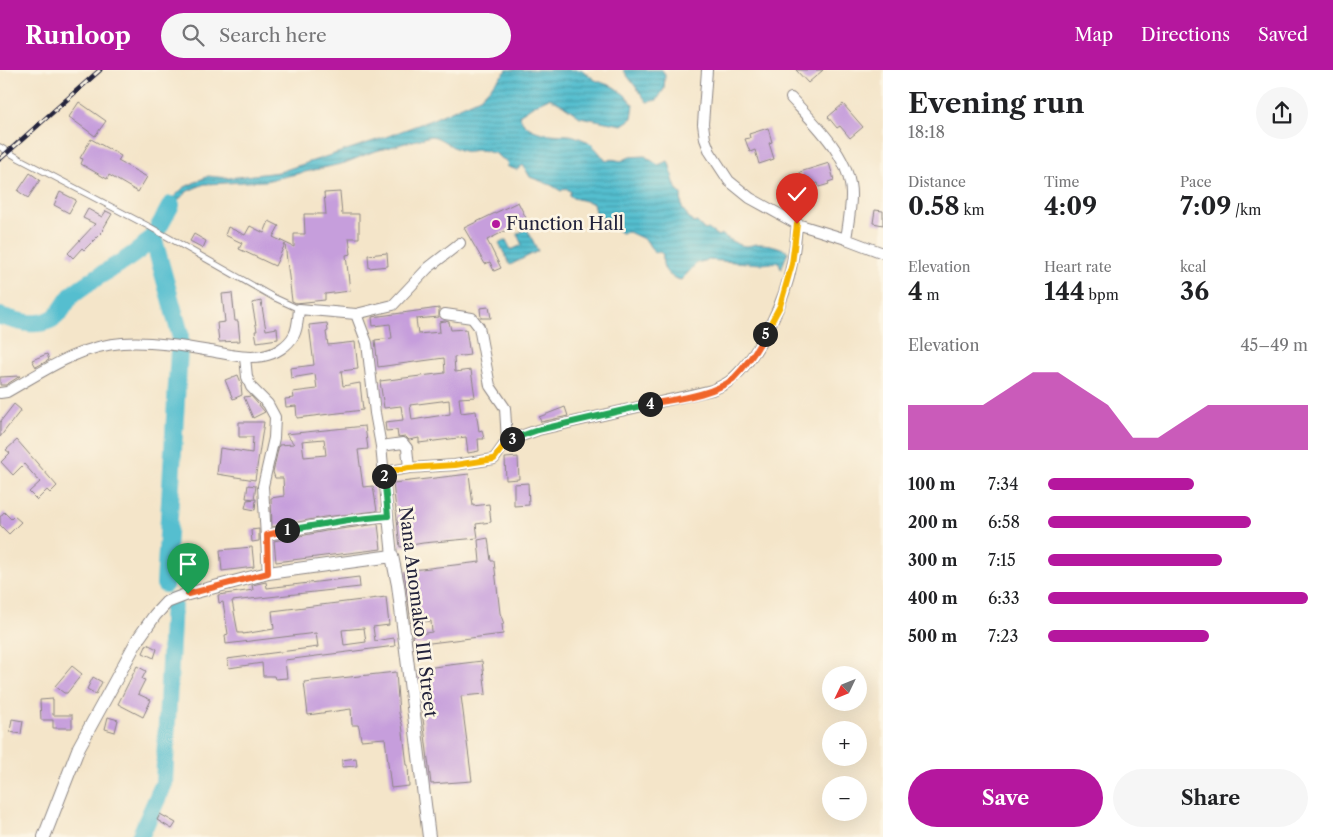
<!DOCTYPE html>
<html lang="en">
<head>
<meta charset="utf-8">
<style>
	:root { --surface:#fff; --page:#f6f6f6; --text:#202124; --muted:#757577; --accent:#b5179e }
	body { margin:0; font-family:"Libre Caslon Text",serif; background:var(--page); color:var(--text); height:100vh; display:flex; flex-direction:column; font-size:19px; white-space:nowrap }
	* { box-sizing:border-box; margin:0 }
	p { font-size:16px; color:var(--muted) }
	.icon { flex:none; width:28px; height:28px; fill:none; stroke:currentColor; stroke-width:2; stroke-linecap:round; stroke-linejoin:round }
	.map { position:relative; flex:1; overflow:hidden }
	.details { display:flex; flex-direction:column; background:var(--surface); width:450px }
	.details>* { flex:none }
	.needle { width:32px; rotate:227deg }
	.buttons { position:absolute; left:822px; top:596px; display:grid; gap:10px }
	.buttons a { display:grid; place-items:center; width:45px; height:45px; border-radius:50%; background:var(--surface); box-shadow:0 5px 20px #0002; font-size:25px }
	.pin { position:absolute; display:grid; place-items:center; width:42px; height:42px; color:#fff; margin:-51px -21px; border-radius:50% 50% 50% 0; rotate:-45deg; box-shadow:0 0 5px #0007 }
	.pin .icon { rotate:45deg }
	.km { position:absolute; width:25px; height:25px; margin:-12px; border-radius:50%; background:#222; color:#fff; font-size:14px; line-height:25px; text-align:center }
	.round { display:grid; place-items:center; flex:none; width:52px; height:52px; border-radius:26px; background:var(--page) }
	.headline { display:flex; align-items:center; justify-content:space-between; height:85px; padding:0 25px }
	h1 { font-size:28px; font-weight:700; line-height:38px }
	.figures { display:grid; grid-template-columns:repeat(3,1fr); gap:8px; height:85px; padding:5px 25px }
	.figures div { display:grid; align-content:center }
	.figures b { font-size:25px; font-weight:700 }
	.figures small { font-size:14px; font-weight:400 }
	.figures p { font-size:14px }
	.chart { height:140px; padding:10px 25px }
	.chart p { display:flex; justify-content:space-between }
	.chart svg { width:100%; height:90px; margin-top:5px; fill:var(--accent); opacity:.7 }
	.button { display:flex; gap:10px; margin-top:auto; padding:10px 25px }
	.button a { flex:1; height:58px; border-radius:30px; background:var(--accent); color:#fff; font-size:20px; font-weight:700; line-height:58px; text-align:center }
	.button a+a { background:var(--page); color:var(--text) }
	ul { padding:0 25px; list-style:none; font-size:16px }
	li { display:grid; grid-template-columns:80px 60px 1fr; align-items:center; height:38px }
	li i { height:12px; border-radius:6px; background:var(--accent) }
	header { display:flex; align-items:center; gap:30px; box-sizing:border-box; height:70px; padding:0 25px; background:var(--accent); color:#fff }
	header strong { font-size:24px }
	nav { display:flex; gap:28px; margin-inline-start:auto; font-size:18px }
	.search { width:350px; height:45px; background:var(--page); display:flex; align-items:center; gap:12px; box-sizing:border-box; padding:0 18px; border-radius:28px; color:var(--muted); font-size:19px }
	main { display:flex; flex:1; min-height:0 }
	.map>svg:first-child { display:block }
	.water { fill:url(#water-rules); stroke:#3b7085 }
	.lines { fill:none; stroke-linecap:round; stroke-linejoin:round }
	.river { stroke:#54becf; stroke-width:18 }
	.building { fill:#c69edc; fill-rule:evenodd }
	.service-casing { stroke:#8b8482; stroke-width:7 }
	.minor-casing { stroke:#8b8482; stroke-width:12 }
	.tertiary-casing { stroke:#8b8482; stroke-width:14 }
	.service { stroke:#fff; stroke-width:5 }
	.minor { stroke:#fff; stroke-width:10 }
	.tertiary { stroke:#fff; stroke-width:12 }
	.rail-casing { stroke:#22223b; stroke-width:5 }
	.rail { stroke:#fcf5e5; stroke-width:3; stroke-dasharray:9; stroke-linecap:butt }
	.split-1-casing { stroke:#fff; stroke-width:10 }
	.split-2-casing { stroke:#fff; stroke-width:10 }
	.split-3-casing { stroke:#fff; stroke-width:10 }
	.split-4-casing { stroke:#fff; stroke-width:10 }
	.split-5-casing { stroke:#fff; stroke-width:10 }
	.split-6-casing { stroke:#fff; stroke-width:10 }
	.split-1 { stroke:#f0652b; stroke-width:6 }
	.split-2 { stroke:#22a559; stroke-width:6 }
	.split-3 { stroke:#f5b400; stroke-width:6 }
	.split-4 { stroke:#22a559; stroke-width:6 }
	.split-5 { stroke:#f0652b; stroke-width:6 }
	.split-6 { stroke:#f5b400; stroke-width:6 }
	.poi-dot { fill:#b5179e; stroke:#fcf5e5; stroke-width:2 }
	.labels { text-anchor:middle; stroke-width:5; stroke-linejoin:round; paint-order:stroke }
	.poi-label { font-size:18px; fill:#22223b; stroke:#fcf5e5; text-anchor:start }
	.street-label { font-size:18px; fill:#22223b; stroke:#fcf5e5 }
</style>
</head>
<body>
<header>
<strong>Runloop</strong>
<div class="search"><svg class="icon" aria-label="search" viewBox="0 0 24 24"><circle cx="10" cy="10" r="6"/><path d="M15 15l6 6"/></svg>Search here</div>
<nav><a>Map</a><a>Directions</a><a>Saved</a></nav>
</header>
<main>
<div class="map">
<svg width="883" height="767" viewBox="0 0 883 767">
	<defs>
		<pattern id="water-rules" width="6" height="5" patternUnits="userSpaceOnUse" patternTransform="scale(1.25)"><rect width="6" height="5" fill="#54becf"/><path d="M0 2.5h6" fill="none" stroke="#459aa9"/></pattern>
	</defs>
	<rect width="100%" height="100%" fill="#fcf5e5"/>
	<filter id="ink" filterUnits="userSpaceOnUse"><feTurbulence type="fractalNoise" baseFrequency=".02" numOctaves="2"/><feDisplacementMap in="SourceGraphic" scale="10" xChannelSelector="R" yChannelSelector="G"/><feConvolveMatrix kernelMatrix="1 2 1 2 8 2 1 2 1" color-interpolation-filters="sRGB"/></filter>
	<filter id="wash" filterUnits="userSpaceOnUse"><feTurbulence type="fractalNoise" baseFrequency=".0096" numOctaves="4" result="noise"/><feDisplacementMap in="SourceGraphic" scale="20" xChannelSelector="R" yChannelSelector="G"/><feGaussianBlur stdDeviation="1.12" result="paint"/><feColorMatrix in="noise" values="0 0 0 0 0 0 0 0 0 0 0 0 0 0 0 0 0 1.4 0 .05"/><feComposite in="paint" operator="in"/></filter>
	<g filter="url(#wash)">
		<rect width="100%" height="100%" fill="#f4e5c9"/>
		<path class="water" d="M507,0H582L595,10L614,17L625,25L634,35L632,48L622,55L580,47L563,35L549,28L534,35L519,45C527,65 549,64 568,65C574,65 581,69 587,71C594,75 601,85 606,91L612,89L621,91L630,87L645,86L658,95L668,91C673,101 672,117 681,124L682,138L693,153L697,152L705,160L708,159L718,166L721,164C729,169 736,175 746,176C750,176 754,174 758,174C768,174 780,176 788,182L781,199L779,192L762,194L708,190L697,193L681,210C668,207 661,199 663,185L660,182L654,183L646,170L629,162L621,163L595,142L593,133L573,128L569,125L571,122L566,118L561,121L551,115L530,107L523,95L517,100L506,96L508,94L505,90L499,87L495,83C490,83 484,80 479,80C472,80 467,83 460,80C448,76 443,68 431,66L372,82L345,93L265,111L204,114L188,121L178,130L162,157L154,153L171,130L183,118L208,106L229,108L279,102L383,68L431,50L480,28Z
			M623,0H662L665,4L664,19L657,30L647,32Z
			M527,159L538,181L510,195L499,173L506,170L511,180L522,175L517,164Z"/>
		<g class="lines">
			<path class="river" d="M153,167L180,264L165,514
				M0,246C17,251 35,258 52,249C62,244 65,231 74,223C97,204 129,192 149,171C158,161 164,147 171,135
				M140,767L164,713L173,532"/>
		</g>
		<g id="blocks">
			<path class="building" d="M796,0H823L808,13Z
				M79,32L106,51L95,66L69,47Z
				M843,34L863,57L850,68L840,56L837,58L828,47Z
				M768,58L772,72L769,73L774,89L759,94L755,80L750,82L745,69L750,68L749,64Z
				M91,69L121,86L118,91L147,107L138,122L109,105L107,109L81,94L83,89L80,88Z
				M829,93L834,110L828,112L829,114L819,117L818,113L805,117L800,102Z
				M30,103L40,110L28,128L18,121Z
				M60,122L76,130L69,143L54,135Z
				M340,122L342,144H359V168H349L351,184L346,185L350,221L325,224V230L296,233L292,231L285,174L275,196L239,179L242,173L225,165L228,157L245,165L250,156L264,163L269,151L279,156L273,167L294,177V164H305L304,144H326L324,123Z
				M518,132L527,150L487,170L501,198L494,201L490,192L485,194L464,158Z
				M88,139L102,147L106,141L112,144L103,159L104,160L84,180L82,178L73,188L68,183L95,154L83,148Z
				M875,140L883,141V155L873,153Z
				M194,164L206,171L203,178L190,171Z
				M387,183L388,196L369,198L368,185Z
				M232,223L235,251H238L240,271L219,272L217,253L225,252L222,224Z
				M261,231L266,260L277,258L278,269L257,272L255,261H257L252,233Z
				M489,237L491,248H481L480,238Z
				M439,238V247L416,249L418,264L440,262L439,252L445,251L449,252L451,260L466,259L470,285L454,287L455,302L471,300L475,327L459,328L461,343L476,341L479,361L482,360L484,369H478L479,381L468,383L466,367L419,373V368L409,370L405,366L398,367L397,360L386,361L385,352L403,350L401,336L384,338L380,311L445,303L444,288L378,297L375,270L392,268L390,254L373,256L372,247ZM449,330L450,344L412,350L410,335Z
				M327,253L328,261L326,262L328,275L355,272L358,299L341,301L343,316L360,313L363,340L297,348L296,336L286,337L285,329L294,328L293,322L317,319L315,304L291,308L290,298L314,295L309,255Z
				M47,284L49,290L36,297L32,290Z
				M238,305L242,315H241L242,325L233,329L225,310Z
				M20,306L6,315H0V307Z
				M251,326L265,342L253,348L244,327Z
				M14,334L21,340L0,367V352Z
				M565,337L568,346L541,352L539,347Z
				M239,352H264L255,410L217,404L220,378L252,383L253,367H239Z
				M365,356L368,379L358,380L363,417L373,416L377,441L324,447L272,457L271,428L284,426L283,408H275L273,402L279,375L294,374L286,364ZM324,369L326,385L304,387L302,371Z
				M17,370L57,416L50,423L47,420L37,430L29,422L40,412L24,394L13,405L1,392L10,383L6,380Z
				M518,387L519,409L506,410L505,388Z
				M469,404L473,436L489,434L491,452L476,454L478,468L423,473L400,477L393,413Z
				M528,413L529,435L514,436V414Z
				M248,415L256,416L254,429L246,428Z
				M256,429L255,440L245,438L247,430Z
				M4,442L11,449L14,446L21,452L9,464L0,455V447Z
				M378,454L381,479L276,492L274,471L326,461Z
				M259,459V471L252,472L251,460Z
				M488,468L491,491H494L500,543L504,554H502L503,564L414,575L412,565L432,562L431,551L411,553L404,501L480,492L478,470Z
				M252,477L254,497L222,501L220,480Z
				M359,507L360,517L232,531L238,563H243V564L274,559L272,541L386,527L389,555L373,557L375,571L394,568L395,576L285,590L287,608L275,609L274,606H263L262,593L229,598L227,589L318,577L316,563L226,574L225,565L228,564L223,532L219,533L218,525L253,520L252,515L266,512L267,518ZM364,558L366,572L344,575L342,560Z
				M147,574L157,579L154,588L143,583Z
				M482,591L486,624L461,626L472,711L431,714L417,599Z
				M72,596L82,604L67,623H64L55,616Z
				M137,596L146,601L142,609L145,610L138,624L151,630L143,647L118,634Z
				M396,602L399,643L402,654L407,695H408L409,716L391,718L385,668L361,670L359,657L358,655H352L351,639L308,645L304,612Z
				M93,607L102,612L96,624L87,619Z
				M53,629V645H72V658H53V650H41L40,630Z
				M108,647L118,650L115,662L105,659Z
				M12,649L23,651L21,664L10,662Z
				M356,688L357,696L342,697V690Z
				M160,744L176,753L172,759L157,750Z"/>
		</g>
	</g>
	<g filter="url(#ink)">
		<use href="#blocks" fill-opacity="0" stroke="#8b8482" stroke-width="1"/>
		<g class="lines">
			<defs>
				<path id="service" d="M0,77L20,89L150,157L273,227L299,239"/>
				<path id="minor" d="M707,0L703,54L705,69L710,82L729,111L750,128L797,154L846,169L883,183
					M791,28C815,54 852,88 851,126C851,140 848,155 846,169
					M356,244L367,273L375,343L381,376L392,486
					M445,244L472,248L479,257L490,316L505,338L507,371
					M245,287L247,307L251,317L268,334L275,347L274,368L263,416L268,503
					M0,323L7,322C44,301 79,276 122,273C151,271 182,276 210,281C228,284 245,289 263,286C275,284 288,276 294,265C298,258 298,247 299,239L356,244L393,235L428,198L460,173
					M381,376L403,373L407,378L409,398L384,402
					M409,398L455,395L494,389L507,371L538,360L712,320C719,317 727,314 732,309C760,285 786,228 792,193C795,180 796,167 797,154
					M267,465L325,454L388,446"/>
				<path id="tertiary" d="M44,767L79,677L138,569L155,545L167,532L188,524L268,503L392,486L398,515L429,767"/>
			</defs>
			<use href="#service" class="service-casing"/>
			<use href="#minor" class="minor-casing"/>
			<use href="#tertiary" class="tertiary-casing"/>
			<use href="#service" class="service"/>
			<use href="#minor" class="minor"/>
			<use href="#tertiary" class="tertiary"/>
			<defs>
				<path id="rail" d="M0,89L100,0"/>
			</defs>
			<use href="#rail" class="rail-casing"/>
			<use href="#rail" class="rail"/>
		</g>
	</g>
	<g class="lines" filter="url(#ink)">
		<defs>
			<path id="split-1" d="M188,524L268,503L267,465L287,460"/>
			<path id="split-2" d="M287,460L348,450L388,446L384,406"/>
			<path id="split-3" d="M384,406V402L409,398L455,395L494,389L507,371L512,369"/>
			<path id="split-4" d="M512,369L538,360L650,334"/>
			<path id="split-5" d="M650,334C675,329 713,325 733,309C745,297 758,279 765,264"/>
			<path id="split-6" d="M765,264L780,236L792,194L797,154"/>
		</defs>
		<use href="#split-1" class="split-1-casing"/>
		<use href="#split-2" class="split-2-casing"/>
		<use href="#split-3" class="split-3-casing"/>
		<use href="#split-4" class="split-4-casing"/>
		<use href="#split-5" class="split-5-casing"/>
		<use href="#split-6" class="split-6-casing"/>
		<use href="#split-1" class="split-1"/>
		<use href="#split-2" class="split-2"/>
		<use href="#split-3" class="split-3"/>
		<use href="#split-4" class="split-4"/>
		<use href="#split-5" class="split-5"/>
		<use href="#split-6" class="split-6"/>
	</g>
	<circle class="poi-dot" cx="496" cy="154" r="5"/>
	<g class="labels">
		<g class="poi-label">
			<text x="506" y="160">Function Hall</text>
		</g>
		<g class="street-label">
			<text transform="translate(418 542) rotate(83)" y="6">Nana Anomako III Street</text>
		</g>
	</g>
</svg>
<div class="buttons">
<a><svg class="needle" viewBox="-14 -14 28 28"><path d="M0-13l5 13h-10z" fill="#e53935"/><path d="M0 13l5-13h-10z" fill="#757577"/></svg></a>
<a>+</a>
<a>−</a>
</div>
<div class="pin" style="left:188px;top:524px;background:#1e9e55"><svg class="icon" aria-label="arrive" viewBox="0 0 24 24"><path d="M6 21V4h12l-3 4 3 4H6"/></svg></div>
<div class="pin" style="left:797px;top:154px;background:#d93025"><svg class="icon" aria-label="check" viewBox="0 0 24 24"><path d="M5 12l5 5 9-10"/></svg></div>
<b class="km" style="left:287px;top:460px">1</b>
<b class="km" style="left:384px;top:406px">2</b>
<b class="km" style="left:512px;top:369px">3</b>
<b class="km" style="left:650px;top:334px">4</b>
<b class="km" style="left:765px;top:264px">5</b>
</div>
<section class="details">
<div class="headline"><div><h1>Evening run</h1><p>18:18</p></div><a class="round"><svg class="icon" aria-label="share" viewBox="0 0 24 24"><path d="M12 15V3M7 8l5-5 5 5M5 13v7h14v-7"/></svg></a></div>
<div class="figures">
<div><p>Distance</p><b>0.58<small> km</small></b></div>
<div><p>Time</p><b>4:09</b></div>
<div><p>Pace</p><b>7:09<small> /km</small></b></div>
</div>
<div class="figures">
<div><p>Elevation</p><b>4<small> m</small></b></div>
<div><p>Heart rate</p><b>144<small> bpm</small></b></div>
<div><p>kcal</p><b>36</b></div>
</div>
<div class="chart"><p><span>Elevation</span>45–49 m</p>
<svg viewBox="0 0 160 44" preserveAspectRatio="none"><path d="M0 44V22L10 22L20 22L30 22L40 14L50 6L60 6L70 14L80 22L90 38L100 38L110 30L120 22L130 22L140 22L150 22L160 22V44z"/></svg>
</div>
<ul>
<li><b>100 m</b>7:34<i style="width:56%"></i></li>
<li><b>200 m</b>6:58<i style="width:78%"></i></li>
<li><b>300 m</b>7:15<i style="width:67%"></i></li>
<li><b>400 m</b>6:33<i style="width:100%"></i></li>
<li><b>500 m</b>7:23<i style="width:62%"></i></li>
</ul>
<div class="button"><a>Save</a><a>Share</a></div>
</section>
</main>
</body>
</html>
